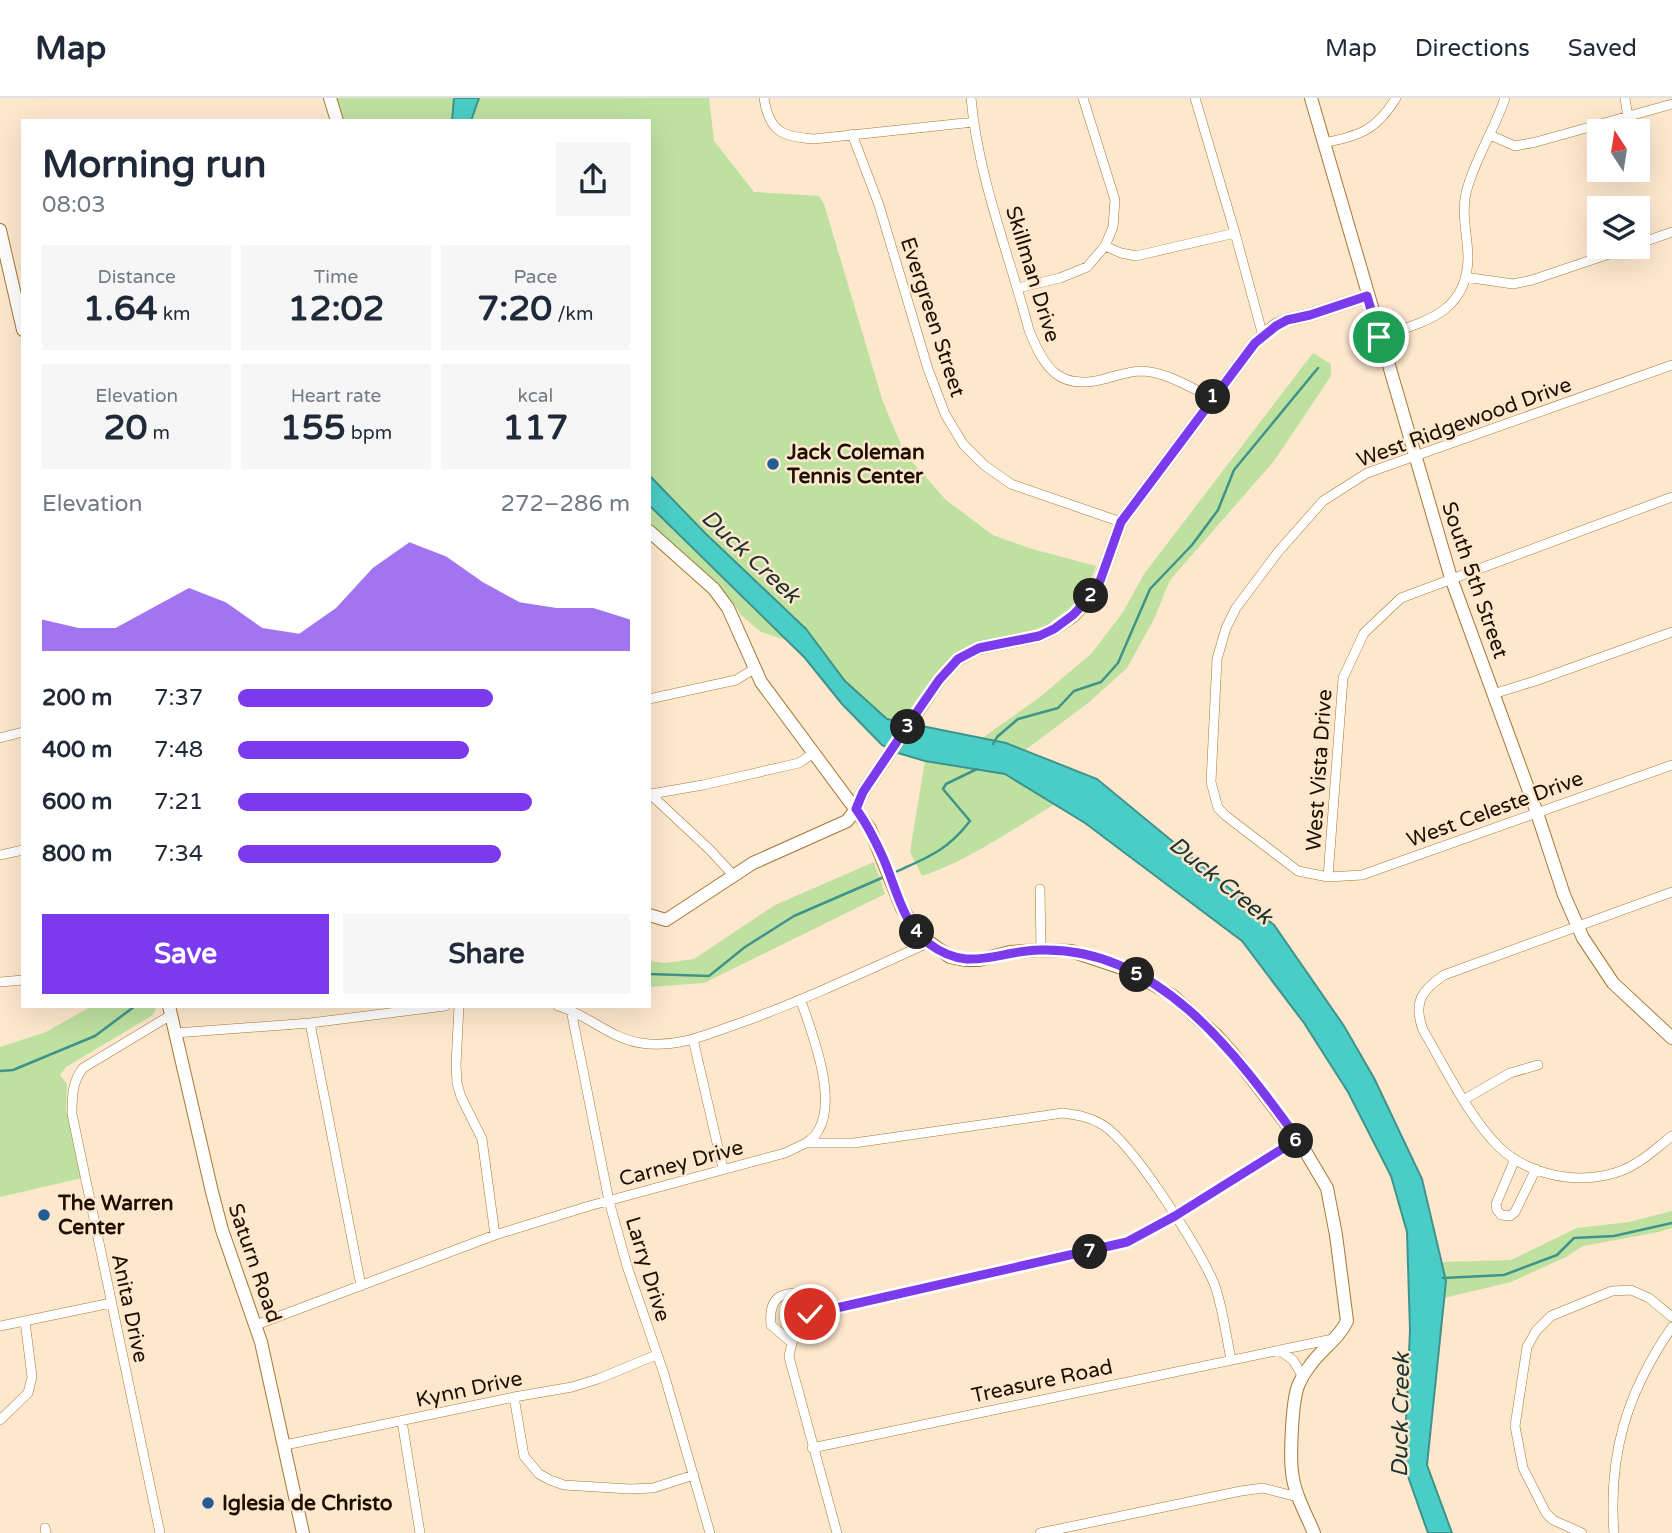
<!DOCTYPE html>
<html lang="en">
<head>
<meta charset="utf-8">
<style>
	:root { --surface:#fff; --page:#f6f6f7; --text:#1f2937; --muted:#747a83; --line:#e0e1e3; --accent:#7c3aed }
	body { margin:0; font-family:"Varela Round",sans-serif; background:var(--page); color:var(--text); height:100vh; display:flex; flex-direction:column; font-size:26px; white-space:nowrap }
	* { box-sizing:border-box; margin:0 }
	p { font-size:23px; color:var(--muted) }
	.icon { flex:none; width:38px; height:38px; fill:none; stroke:currentColor; stroke-width:2; stroke-linecap:round; stroke-linejoin:round }
	.map { position:relative; flex:1; overflow:hidden }
	.sheet { position:absolute; left:21px; top:21px; width:630px; height:889px; display:flex; flex-direction:column; background:var(--surface); border-radius:0px; box-shadow:0 7px 28px #0002 }
	.sheet>* { flex:none }
	.needle { width:46px; rotate:348deg }
	.tools { position:absolute; left:1587px; top:21px; display:grid; gap:14px }
	.tools a { display:grid; place-items:center; width:63px; height:63px; border-radius:0px; background:var(--surface); box-shadow:0 7px 28px #0002; font-size:35px }
	.pin { position:absolute; display:grid; place-items:center; width:60px; height:60px; color:#fff; margin:-30px; border:4px solid #fff; border-radius:50%; box-shadow:0 2px 7px #0007 }
	.km { position:absolute; width:35px; height:35px; margin:-18px; border-radius:50%; background:#222; color:#fff; font-size:19px; line-height:35px; text-align:center }
	.round { display:grid; place-items:center; flex:none; width:74px; height:74px; border-radius:0px; background:var(--page) }
	.head { display:flex; align-items:center; justify-content:space-between; height:119px; padding:0 21px }
	h1 { font-size:38px; font-weight:800; line-height:52px }
	.metrics { display:grid; grid-template-columns:repeat(3,1fr); gap:10px; height:119px; padding:7px 21px }
	.metrics div { display:grid; align-content:center; border-radius:0px; background:var(--page); text-align:center }
	.metrics b { font-size:35px; font-weight:800 }
	.metrics small { font-size:19px; font-weight:400 }
	.metrics p { font-size:19px }
	.chart { height:196px; padding:14px 21px }
	.chart p { display:flex; justify-content:space-between }
	.chart svg { width:100%; height:126px; margin-top:7px; fill:var(--accent); opacity:.7 }
	.button { display:flex; gap:14px; margin-top:auto; padding:14px 21px }
	.button a { flex:1; height:80px; border-radius:0px; background:var(--accent); color:#fff; font-size:28px; font-weight:800; line-height:80px; text-align:center }
	.button a+a { background:var(--page); color:var(--text) }
	ul { padding:0 21px; list-style:none; font-size:23px }
	li { display:grid; grid-template-columns:112px 84px 1fr; align-items:center; height:52px }
	li i { height:18px; border-radius:9px; background:var(--accent) }
	header { display:flex; align-items:center; gap:42px; box-sizing:border-box; height:98px; padding:0 35px; background:var(--surface); border-bottom:2px solid var(--line) }
	header strong { font-size:33px }
	nav { display:flex; gap:38px; margin-inline-start:auto; font-size:24px }
	.map>svg:first-child { display:block }
	.green { fill:#bee1a0 }
	.water { fill:#4bcdc7; stroke:#3e948b; stroke-width:2 }
	.lines { fill:none; stroke-linecap:round; stroke-linejoin:round }
	.stream { stroke:#3e948b; stroke-width:2.5 }
	.street-casing { stroke:#a97735; stroke-width:10 }
	.secondary-casing { stroke:#a97735; stroke-width:14 }
	.street { stroke:#fff; stroke-width:9 }
	.secondary { stroke:#fff; stroke-width:12 }
	.route-casing { stroke:#fff; stroke-width:14 }
	.route { stroke:#7c3aed; stroke-width:9 }
	.poi-dot { fill:#245c94; stroke:#fde7cd; stroke-width:2.5 }
	.labels { text-anchor:middle; stroke-width:5; stroke-linejoin:round; paint-order:stroke }
	.street-label { font-size:21px; fill:#1e0f00; stroke:#fde7cd }
	.poi-label { font-size:21px; font-weight:bold; fill:#1e0f00; stroke:#fde7cd; text-anchor:start }
	.water-label { font-size:23px; font-style:italic; fill:#1c3332; stroke:#fde7cd }
</style>
</head>
<body>
<header>
<strong>Map</strong>
<nav><a>Map</a><a>Directions</a><a>Saved</a></nav>
</header>
<div class="map">
<svg width="1672" height="1435" viewBox="0 0 1672 1435">
	<rect width="100%" height="100%" fill="#fde7cd"/>
	<path class="green" d="M335,0H709L714,43L754,94L819,98L824,106L883,304L905,356L946,402L993,437L1032,451L1096,468C1070,555 1001,520 949,561C942,566 937,575 932,582C916,604 901,626 886,649L882,647L842,606L805,560L786,542L761,534L741,517L731,502L709,480L649,428V23H344Z
		M1313,255L1331,266V278L1274,363L1170,482L1154,521L1127,570L1088,605L1024,653L1006,645L981,641L1040,599L1092,555L1123,514L1144,476Z
		M925,663L1005,676L1055,706C1011,732 971,761 922,778L910,754Z
		M874,764L885,796L704,885L649,889V863L665,865L694,861L775,807Z
		M92,908H157L153,917L66,969L60,977L67,986L66,1010L82,1080L0,1099V949L46,934Z
		M1672,1113V1130L1659,1134L1583,1148L1566,1159L1511,1184L1444,1200L1446,1183L1442,1164L1511,1162L1577,1130L1629,1124Z"/>
	<path class="water" d="M454,0H479L471,23H452Z
		M649,377L705,435L806,531L845,583L887,621L1006,645L1097,681L1274,827L1344,928L1374,980L1422,1081L1446,1183L1427,1367L1452,1435H1428L1404,1367L1410,1232L1407,1134L1391,1078L1348,994L1304,925L1242,843L1085,725L1005,676L925,663L898,655L882,647L842,606L805,560L649,407Z"/>
	<g class="lines">
		<path class="stream" d="M993,646L997,639L1018,621L1058,610L1074,593L1101,584L1118,565L1150,491L1192,447L1218,412L1234,372L1318,270
			M893,775C927,760 947,753 970,723L943,691L946,686L977,671
			M649,876L709,878L745,849L794,818L884,779
			M0,973L13,972L95,938L135,908
			M1443,1180L1504,1177L1557,1157L1574,1140L1614,1138L1672,1125"/>
		<defs>
			<path id="street" d="M764,0C769,34 783,39 814,41L974,24
				M971,0C978,79 1009,156 1029,232C1044,270 1059,293 1104,281C1116,278 1129,273 1142,273C1166,274 1191,290 1213,300
				M1195,0L1235,135L1263,238
				M1625,0L1628,20
				M852,36L879,107L928,271L945,316L963,346L984,367L1011,386L1121,424
				M1490,37L1515,48L1536,44L1672,6
				M1324,45C1360,37 1376,33 1396,0
				M1638,146L1672,134
				M1105,148L1121,155L1136,158L1235,135
				M1465,179L1513,186L1532,182L1630,149
				M1018,190L1060,180L1087,169L1105,148L1113,129L1115,102L1083,0
				M1379,239C1423,224 1467,216 1468,160C1468,139 1461,117 1466,95C1474,62 1494,33 1505,0
				M1672,267L1367,375L1323,403L1278,454L1236,510L1226,530L1217,561L1211,684L1218,710L1226,718L1298,773L1328,779L1362,777L1672,667
				M1493,596L1535,583L1672,534
				M649,601L736,582L754,571
				M0,640L23,634
				M649,695L710,752L733,777
				M651,696L703,687L799,665L815,654
				M0,757L23,752
				M1328,779L1343,580L1364,535L1401,500L1672,399
				M1040,791L1041,852
				M1672,794L1444,877C1421,893 1413,904 1423,932C1445,969 1468,1018 1499,1049C1533,1082 1598,1091 1638,1064C1650,1057 1661,1046 1672,1038
				M0,884L23,882
				M801,903C812,935 838,1001 818,1033C816,1038 810,1042 806,1045
				M459,908L456,967L457,985L461,999L482,1041L495,1137
				M558,908C587,916 611,941 641,945C676,951 708,936 740,925C804,902 866,873 928,845
				M571,912L609,1103L627,1168L664,1276L710,1435
				M310,925L361,1188
				M175,935L310,925L445,908
				M693,941L723,1071
				M1465,1001L1510,975L1538,967
				M1515,1061L1496,1106L1497,1112L1501,1117L1510,1118L1515,1114L1536,1071
				M256,1227L495,1137L589,1108L785,1055L806,1045H854L1063,1015C1078,1017 1090,1019 1103,1027C1134,1047 1197,1148 1213,1183C1222,1203 1226,1239 1231,1261
				M0,1228L111,1205
				M791,1244L771,1227C768,1197 783,1193 810,1195L826,1211
				M1279,1252L1293,1262L1303,1279
				M514,1299L524,1358L539,1376L550,1382L564,1387L630,1391L653,1390L694,1377
				M0,1322L28,1295L32,1279L25,1223
				M402,1323L420,1435
				M285,1347L514,1299L572,1289L598,1281L656,1257
				M812,1350L1333,1241
				M45,1430L46,1435
				M160,1435L72,1016C72,999 72,984 83,970L171,917
				M837,1435L789,1259C792,1241 796,1229 810,1216L1127,1144L1175,1118L1298,1041
				M1040,1435L1241,1393L1263,1390L1298,1399
				M1582,1435L1553,1422L1546,1415L1523,1370L1515,1328L1527,1249L1536,1233L1551,1218L1612,1193L1631,1192L1649,1200L1672,1219
				M1614,1435C1608,1356 1627,1294 1672,1229"/>
			<path id="secondary" d="M330,0L337,23
				M1311,0L1451,480L1537,715L1564,797L1583,840L1613,885L1672,940
				M0,132L23,232
				M649,433L714,491L728,510L761,584L870,731L902,810L918,836L950,859L965,862H979L1010,854L1041,852L1071,853L1128,872L1173,898L1216,937L1233,956L1298,1041L1327,1090L1336,1137L1347,1223C1339,1241 1320,1252 1309,1269C1305,1274 1301,1281 1298,1288C1292,1304 1290,1356 1292,1374C1294,1395 1306,1416 1314,1435
				M649,817L666,822L753,765L847,723L856,711L863,694L939,582L958,561L979,550L1039,538L1054,531L1073,518L1090,499L1100,483L1121,424L1255,245L1276,227L1287,222L1310,217L1367,198
				M169,908L212,1094L222,1132L261,1244L303,1435"/>
		</defs>
		<use href="#street" class="street-casing"/>
		<use href="#secondary" class="secondary-casing"/>
		<use href="#street" class="street"/>
		<use href="#secondary" class="secondary"/>
	</g>
	<g class="lines">
		<defs>
			<path id="route" d="M810,1216L1127,1144L1175,1118L1298,1041C1236,956 1158,848 1040,852C995,853 969,876 928,845C903,826 896,790 884,762C876,744 868,727 856,711L863,694L921,608L939,582L958,561L979,550L1039,538L1054,531L1073,517L1090,499L1100,483L1121,424L1255,245L1276,228L1287,222L1310,217L1367,198L1379,239"/>
		</defs>
		<use href="#route" class="route-casing"/>
		<use href="#route" class="route"/>
	</g>
	<g class="poi-dot">
		<circle cx="773" cy="366" r="7"/>
		<circle cx="44" cy="1117" r="7"/>
		<circle cx="208" cy="1405" r="7"/>
	</g>
	<g class="labels">
		<g class="street-label">
			<text transform="translate(1033 176) rotate(73)" y="7">Skillman Drive</text>
			<text transform="translate(933 219) rotate(72)" y="7">Evergreen Street</text>
			<text transform="translate(1464 324) rotate(-20)" y="7">West Ridgewood Drive</text>
			<text transform="translate(1475 482) rotate(71)" y="7">South 5th Street</text>
			<text transform="translate(1319 672) rotate(-86)" y="7">West Vista Drive</text>
			<text transform="translate(1495 711) rotate(-20)" y="7">West Celeste Drive</text>
			<text transform="translate(681 1065) rotate(-15)" y="7">Carney Drive</text>
			<text transform="translate(255 1165) rotate(71)" y="7">Saturn Road</text>
			<text transform="translate(648 1171) rotate(73)" y="7">Larry Drive</text>
			<text transform="translate(130 1210) rotate(78)" y="7">Anita Drive</text>
			<text transform="translate(1042 1283) rotate(-12)" y="7">Treasure Road</text>
			<text transform="translate(469 1291) rotate(-12)" y="7">Kynn Drive</text>
		</g>
		<g class="poi-label">
			<text x="787" y="361">Jack Coleman<tspan x="787" dy="24">Tennis Center</tspan></text>
			<text x="58" y="1112">The Warren<tspan x="58" dy="24">Center</tspan></text>
			<text x="222" y="1412">Iglesia de Christo</text>
		</g>
		<g class="water-label">
			<text transform="translate(751 458) rotate(43)" y="8">Duck Creek</text>
			<text transform="translate(1221 782) rotate(39)" y="8">Duck Creek</text>
			<text transform="translate(1400 1317) rotate(-89)" y="8">Duck Creek</text>
		</g>
	</g>
</svg>
<div class="tools">
<a><svg class="needle" viewBox="-14 -14 28 28"><path d="M0-13l5 13h-10z" fill="#e53935"/><path d="M0 13l5-13h-10z" fill="#747a83"/></svg></a>
<a><svg class="icon" aria-label="layers" viewBox="0 0 24 24"><path d="M12 4l9 5-9 5-9-5zM3 14l9 5 9-5"/></svg></a>
</div>
<div class="pin" style="left:1379px;top:239px;background:#1e9e55"><svg class="icon" aria-label="arrive" viewBox="0 0 24 24"><path d="M6 21V4h12l-3 4 3 4H6"/></svg></div>
<div class="pin" style="left:810px;top:1216px;background:#d93025"><svg class="icon" aria-label="check" viewBox="0 0 24 24"><path d="M5 12l5 5 9-10"/></svg></div>
<b class="km" style="left:1213px;top:299px">1</b>
<b class="km" style="left:1091px;top:498px">2</b>
<b class="km" style="left:908px;top:629px">3</b>
<b class="km" style="left:917px;top:834px">4</b>
<b class="km" style="left:1137px;top:877px">5</b>
<b class="km" style="left:1296px;top:1043px">6</b>
<b class="km" style="left:1090px;top:1154px">7</b>
<section class="sheet">
<div class="head"><div><h1>Morning run</h1><p>08:03</p></div><a class="round"><svg class="icon" aria-label="share" viewBox="0 0 24 24"><path d="M12 15V3M7 8l5-5 5 5M5 13v7h14v-7"/></svg></a></div>
<div class="metrics">
<div><p>Distance</p><b>1.64<small> km</small></b></div>
<div><p>Time</p><b>12:02</b></div>
<div><p>Pace</p><b>7:20<small> /km</small></b></div>
</div>
<div class="metrics">
<div><p>Elevation</p><b>20<small> m</small></b></div>
<div><p>Heart rate</p><b>155<small> bpm</small></b></div>
<div><p>kcal</p><b>117</b></div>
</div>
<div class="chart"><p><span>Elevation</span>272–286 m</p>
<svg viewBox="0 0 160 44" preserveAspectRatio="none"><path d="M0 44V33L10 36L20 36L30 29L40 22L50 27L60 36L70 38L80 29L90 15L100 6L110 11L120 20L130 27L140 29L150 29L160 33V44z"/></svg>
</div>
<ul>
<li><b>200 m</b>7:37<i style="width:65%"></i></li>
<li><b>400 m</b>7:48<i style="width:59%"></i></li>
<li><b>600 m</b>7:21<i style="width:75%"></i></li>
<li><b>800 m</b>7:34<i style="width:67%"></i></li>
</ul>
<div class="button"><a>Save</a><a>Share</a></div>
</section>
</div>
</body>
</html>
